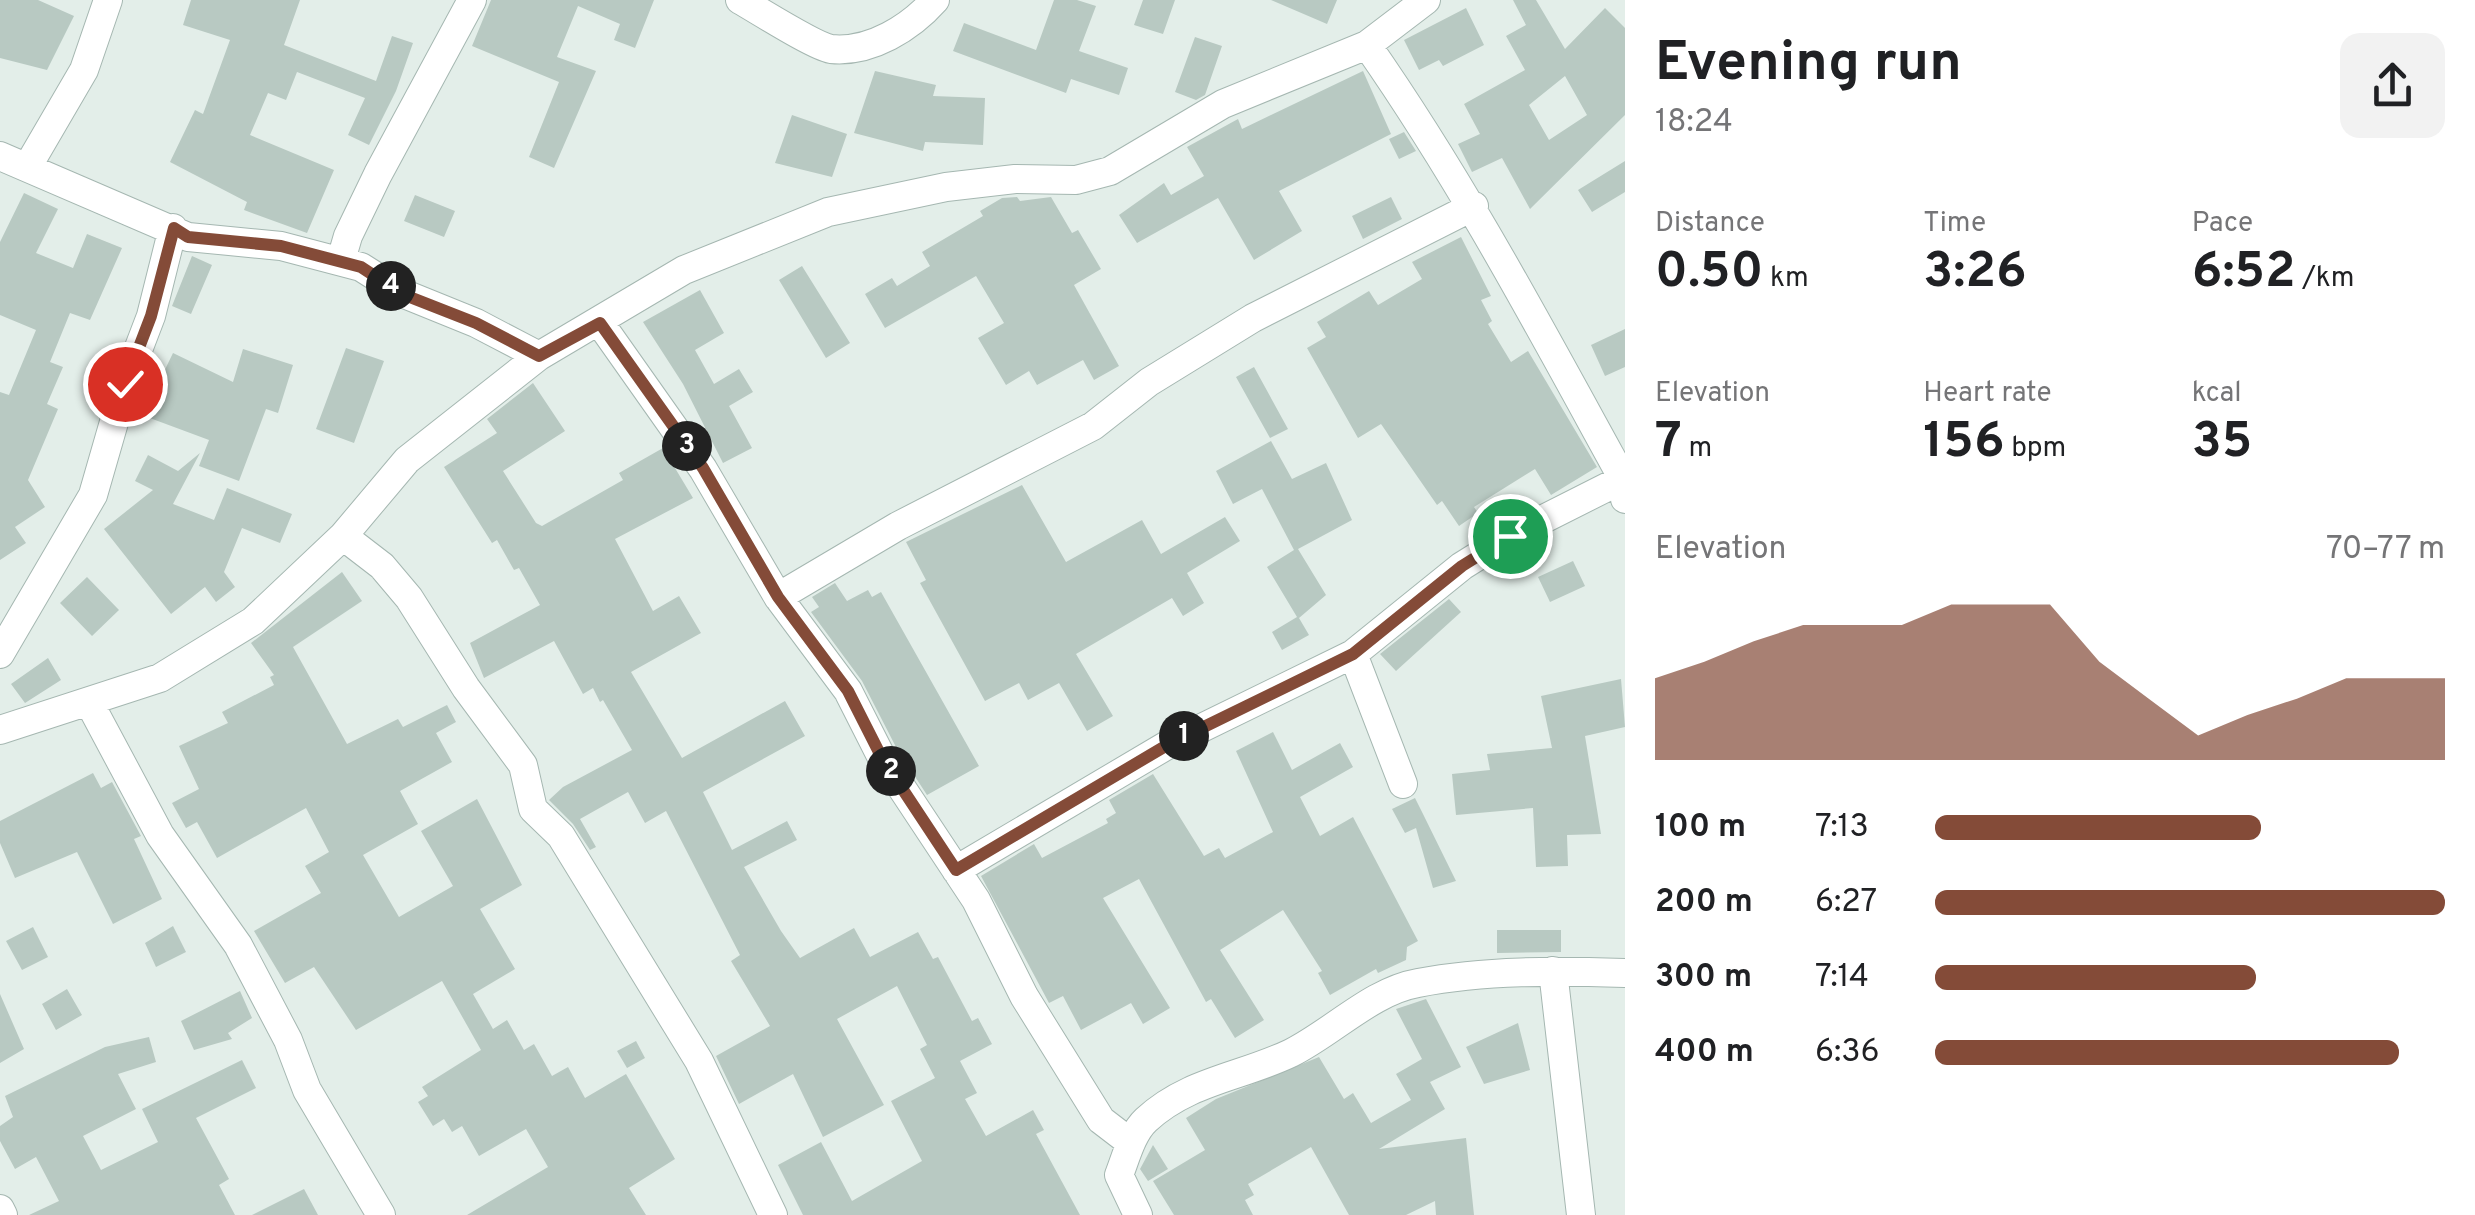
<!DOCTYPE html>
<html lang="en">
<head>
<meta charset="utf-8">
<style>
	:root { --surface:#fff; --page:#f2f2f2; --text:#202124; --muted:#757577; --accent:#844b38 }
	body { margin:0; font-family:Overpass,sans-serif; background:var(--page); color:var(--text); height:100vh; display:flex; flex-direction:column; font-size:38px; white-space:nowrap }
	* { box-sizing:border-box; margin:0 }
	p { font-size:32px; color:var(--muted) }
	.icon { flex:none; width:55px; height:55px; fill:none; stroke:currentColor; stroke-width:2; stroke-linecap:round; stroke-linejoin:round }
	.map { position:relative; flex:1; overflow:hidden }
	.drawer { display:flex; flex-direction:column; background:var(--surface); width:850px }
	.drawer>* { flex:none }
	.pin { position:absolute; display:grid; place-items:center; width:85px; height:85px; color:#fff; margin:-42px; border:5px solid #fff; border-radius:50%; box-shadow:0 2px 10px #0007 }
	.km { position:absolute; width:50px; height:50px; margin:-25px; border-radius:50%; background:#222; color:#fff; font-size:28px; line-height:50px; text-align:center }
	.round { display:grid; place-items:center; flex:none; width:105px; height:105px; border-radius:20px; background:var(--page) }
	.overview { display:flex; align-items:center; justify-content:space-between; height:170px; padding:0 30px }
	h1 { font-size:55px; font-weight:700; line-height:75px }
	.stats { display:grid; grid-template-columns:repeat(3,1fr); gap:15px; height:170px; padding:10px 30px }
	.stats div { display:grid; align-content:center }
	.stats b { font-size:50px; font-weight:700 }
	.stats small { font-size:28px; font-weight:400 }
	.stats p { font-size:28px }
	.chart { height:280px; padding:20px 30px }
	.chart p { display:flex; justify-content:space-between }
	.chart svg { width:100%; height:180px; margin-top:10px; fill:var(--accent); opacity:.7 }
	ul { padding:0 30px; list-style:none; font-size:32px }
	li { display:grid; grid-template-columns:160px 120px 1fr; align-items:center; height:75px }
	li i { height:25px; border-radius:12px; background:var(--accent) }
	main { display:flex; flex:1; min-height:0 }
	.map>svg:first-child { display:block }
	.building { fill:#b8c9c2; fill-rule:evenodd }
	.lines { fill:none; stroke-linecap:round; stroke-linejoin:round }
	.street-casing { stroke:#a5b7b1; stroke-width:30 }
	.street { stroke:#fff; stroke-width:28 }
	.route-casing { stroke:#fff; stroke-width:20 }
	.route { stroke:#844b38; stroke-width:12 }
</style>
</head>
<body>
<main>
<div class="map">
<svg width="1625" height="1215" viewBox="0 0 1625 1215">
	<rect width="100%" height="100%" fill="#e3eee9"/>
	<path class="building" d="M0,0H38L74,16L47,70L0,58Z
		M191,0H300L284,45L376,81L392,36L413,43L396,91L369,145L348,135L365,98L297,72L286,100L268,93L250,135L334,170L307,233L244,210L247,202L170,162L195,110L203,114L230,40L183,25Z
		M491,0H654L635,48L614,40L620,24L578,6L557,57L596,71L554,168L529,157L559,82L472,46Z
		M1054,0H1077L1096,6L1079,51L1128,68L1119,95L1071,79L1066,93L953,51L964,23L1036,50Z
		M1143,0H1175L1163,34L1134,25Z
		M1271,0H1337L1327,24Z
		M1513,0H1536L1565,49L1605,8L1625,28V115L1530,209L1502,158L1472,172L1458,144L1480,134L1464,104L1525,70L1506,36L1526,25ZM1565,76L1587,115L1549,140L1529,105Z
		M1466,8L1484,45L1443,66L1439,60L1419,70L1404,40Z
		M1195,37L1222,46L1205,95L1196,100L1175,92Z
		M875,71L936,85L933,96L985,98L983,145L925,142L923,151L854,133Z
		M1363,71L1391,134L1279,191L1302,231L1254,260L1218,198L1137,243L1119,215L1164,183L1171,195L1204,176L1187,147L1238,119L1242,129Z
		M792,115L847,134L832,177L775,163Z
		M1404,132L1416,151L1399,159L1389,139Z
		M1625,161V192L1592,212L1578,190Z
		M24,193L58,209L36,253L73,268L87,234L122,248L90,320L70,313L50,362L63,367L47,404L58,409L28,480L45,507L15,527L26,543L0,560V392L9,395L36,330L0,315V242Z
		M415,195L455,211L444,237L404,221Z
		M1017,197L1020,201L1051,197L1072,233L1078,230L1101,269L1074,285L1119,366L1094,380L1083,360L1037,385L1029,371L1006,385L978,338L1004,323L976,276L885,328L865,294L892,278L897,286L930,266L922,252L983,216L980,211L1002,198Z
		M1391,197L1402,219L1363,239L1352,216Z
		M1461,237L1491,296L1481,300L1492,321L1488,324L1511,362L1528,351L1597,467L1551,495L1535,469L1474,507L1478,513L1459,526L1442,501L1437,505L1381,424L1358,438L1307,348L1326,337L1317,322L1369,291L1378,305L1422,279L1412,262Z
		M192,256L212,265L191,314L172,306Z
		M802,266L850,343L826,358L779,280Z
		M700,290L724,333L695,350L714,384L739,369L753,392L729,406L752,448L723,463L683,384L643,322Z
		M1625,329V367L1605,376L1591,345Z
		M346,348L384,361L354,443L316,429Z
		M243,349L293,365L278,413L266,409L239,481L199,466L209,440L139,414L151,381L158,384L173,353L233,382Z
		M1254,367L1288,429L1270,438L1236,377Z
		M533,383L565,431L503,471L536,523L542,526L623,480L619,473L663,448L693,498L615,539L653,611L679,596L701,633L631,672L682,758L785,701L805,736L703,792L732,850L787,821L797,840L744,867L781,931L800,958L854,928L870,957L918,932L933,959L938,957L972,1021L978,1018L992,1044L960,1061L977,1093L965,1099L986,1136L1033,1110L1044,1130L1036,1134L1080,1215H803L778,1165L821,1142L852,1201L922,1161L891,1101L935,1078L920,1049L927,1045L897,986L837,1019L884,1105L823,1137L793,1074L739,1104L716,1056L770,1026L731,961L740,955L666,811L645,823L628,792L580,819L596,847L590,850L573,824L549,800L563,787L632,750L603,700L600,702L593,688L583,694L554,641L484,678L470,643L540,605L519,568L514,570L497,540L492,543L444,467L497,433L487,419Z
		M1271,441L1292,479L1326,463L1352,520L1298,549L1326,595L1299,618L1309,635L1282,650L1272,632L1297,617L1267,567L1294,550L1262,489L1233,504L1216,471Z
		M200,453L173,504L214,520L227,488L292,514L280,543L242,528L224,572L235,587L216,602L205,587L171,614L104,529L153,490L135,481L148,455L178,471Z
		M1022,485L1066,562L1142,520L1161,554L1225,517L1240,541L1187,573L1204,603L1183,616L1172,598L1076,654L1113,716L1087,731L1059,683L1028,700L1019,683L985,701L920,583L926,580L906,542Z
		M1573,561L1585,586L1550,602L1538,577Z
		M342,572L362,601L293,647L347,744L398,719L403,727L447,705L456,722L436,733L452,762L400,791L418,824L363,855L399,917L453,886L421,831L477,799L522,885L480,909L515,969L473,994L493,1029L507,1020L524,1050L534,1044L552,1076L568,1067L585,1098L626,1074L675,1159L629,1188L646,1215H467L548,1167L526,1129L479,1156L462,1126L452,1132L444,1119L433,1126L418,1102L428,1096L422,1087L481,1050L442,981L356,1030L314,967L285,983L254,931L321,893L305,866L329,852L306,808L217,858L197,822L186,828L172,803L199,789L179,746L228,723L222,712L274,685L270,677L274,675L251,643Z
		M87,577L119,610L92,636L60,603Z
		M835,583L847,601L868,590L872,597L881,592L979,766L927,795L897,749L862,681L811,612L819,607L812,597Z
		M1449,599L1461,612L1396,671L1380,654Z
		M48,658L61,680L25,703L11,684Z
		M1621,679L1625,727L1585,736L1601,834L1567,835L1568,866L1536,867L1533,808L1456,815L1452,774L1490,770L1487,754L1552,748L1541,696Z
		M1273,732L1292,770L1340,743L1353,767L1300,797L1320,836L1353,817L1418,941L1407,947L1406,960L1378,973L1376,969L1330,995L1318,973L1322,971L1283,910L1220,950L1264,1020L1235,1038L1211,999L1206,1002L1139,879L1103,898L1170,1008L1143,1024L1131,1003L1081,1030L1063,996L1049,1003L981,876L1034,844L1042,858L1108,823L1106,819L1116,813L1109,800L1153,774L1204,856L1219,848L1225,858L1273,832L1236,751Z
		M93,773L101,788L112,782L141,836L134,839L162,899L113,924L77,852L15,878L0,843V821Z
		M1415,798L1423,814L1456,881L1433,888L1416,828L1405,833L1392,809Z
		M173,926L186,952L156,967L145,943Z
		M33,927L48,957L22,970L6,941Z
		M1497,930H1561V952L1497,953Z
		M67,989L82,1015L56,1030L42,1004Z
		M240,991L252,1018L228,1033L232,1039L194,1050L181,1021Z
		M0,994L24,1049L0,1063Z
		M1426,999L1461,1067L1430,1082L1445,1109L1379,1149L1466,1138L1474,1215H1436L1435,1201L1406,1215H1349L1311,1147L1248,1184L1254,1195L1245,1200L1253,1215H1174L1153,1181L1205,1150L1186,1118L1216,1099L1319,1057L1344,1099L1353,1093L1371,1123L1411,1100L1396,1074L1422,1059L1396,1009Z
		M1518,1023L1530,1070L1484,1084L1466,1047Z
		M149,1037L156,1062L118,1074L136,1109L83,1136L101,1170L158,1142L142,1109L242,1060L256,1088L196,1118L229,1179L219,1185L235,1215H29L59,1201L36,1157L15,1169L0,1141V1126L13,1117L5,1096L105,1047Z
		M636,1041L645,1058L627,1068L617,1051Z
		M1153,1145L1168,1169L1148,1181L1140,1169Z
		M304,1189L318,1215H252Z"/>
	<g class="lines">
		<defs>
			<path id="street" d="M740,0C758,10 814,46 831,49C871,53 911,27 935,0
				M1367,45C1464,184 1541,330 1623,479L1625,499
				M0,156L188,237L281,246L361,267L402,293L476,323L539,356
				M28,166L84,70L108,0
				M341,260L348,236L378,174L472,0
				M600,323L703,469L778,597L848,691L882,758L976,900L1024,996L1101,1120L1131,1143
				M343,536L382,566L409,598L466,688L523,765L533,809L561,836L699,1061L773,1215
				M778,597L898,526L1093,426L1149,382L1253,318L1474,206
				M0,654L93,495L125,384L151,316L173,228
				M1353,654L1403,784
				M90,704L160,835L238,945L288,1040L307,1090L381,1215
				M0,730L160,678L253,621L343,536L407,460L539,356L684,270L828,212L946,187L1015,179L1076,180L1110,171L1223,104L1367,45L1426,0
				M956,870L1169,744L1353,654L1462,566L1510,536L1623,479
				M1553,971L1581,1215
				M0,1209L3,1215
				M1138,1215L1119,1175C1126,1157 1132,1133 1146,1120C1188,1081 1241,1077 1291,1053C1333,1032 1372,991 1418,983C1485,970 1557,971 1625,973"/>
		</defs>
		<use href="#street" class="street-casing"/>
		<use href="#street" class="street"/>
	</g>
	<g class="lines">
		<defs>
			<path id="route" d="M125,384L151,316L174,228L188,237L281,246L361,267L402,294L476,323L539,356L600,323L703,468L778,597L848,691L882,758L956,870L1169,744L1353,654L1462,566L1510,536"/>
		</defs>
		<use href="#route" class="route-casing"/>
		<use href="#route" class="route"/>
	</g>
</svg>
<div class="pin" style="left:1510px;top:536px;background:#1e9e55"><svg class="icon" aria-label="arrive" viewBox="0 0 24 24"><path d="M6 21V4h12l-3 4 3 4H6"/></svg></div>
<div class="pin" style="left:125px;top:384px;background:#d93025"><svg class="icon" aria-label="check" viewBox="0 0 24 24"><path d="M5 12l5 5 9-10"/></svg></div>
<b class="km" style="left:1184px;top:736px">1</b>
<b class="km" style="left:891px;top:771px">2</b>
<b class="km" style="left:687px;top:446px">3</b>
<b class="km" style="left:391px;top:286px">4</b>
</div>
<section class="drawer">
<div class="overview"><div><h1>Evening run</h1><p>18:24</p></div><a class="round"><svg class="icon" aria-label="share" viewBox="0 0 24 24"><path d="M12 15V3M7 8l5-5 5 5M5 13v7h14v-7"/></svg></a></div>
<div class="stats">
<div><p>Distance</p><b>0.50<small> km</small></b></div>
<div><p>Time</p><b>3:26</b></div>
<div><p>Pace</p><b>6:52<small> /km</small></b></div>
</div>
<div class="stats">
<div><p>Elevation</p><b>7<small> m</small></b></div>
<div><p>Heart rate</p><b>156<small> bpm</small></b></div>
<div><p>kcal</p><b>35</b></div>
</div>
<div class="chart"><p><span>Elevation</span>70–77 m</p>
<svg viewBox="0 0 160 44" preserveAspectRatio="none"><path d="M0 44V24L10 20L20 15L30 11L40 11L50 11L60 6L70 6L80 6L90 20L100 29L110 38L120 33L130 29L140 24L150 24L160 24V44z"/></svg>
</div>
<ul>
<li><b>100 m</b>7:13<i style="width:64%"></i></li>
<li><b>200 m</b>6:27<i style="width:100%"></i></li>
<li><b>300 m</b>7:14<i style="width:63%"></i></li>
<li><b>400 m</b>6:36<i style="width:91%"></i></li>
</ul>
</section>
</main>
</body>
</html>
